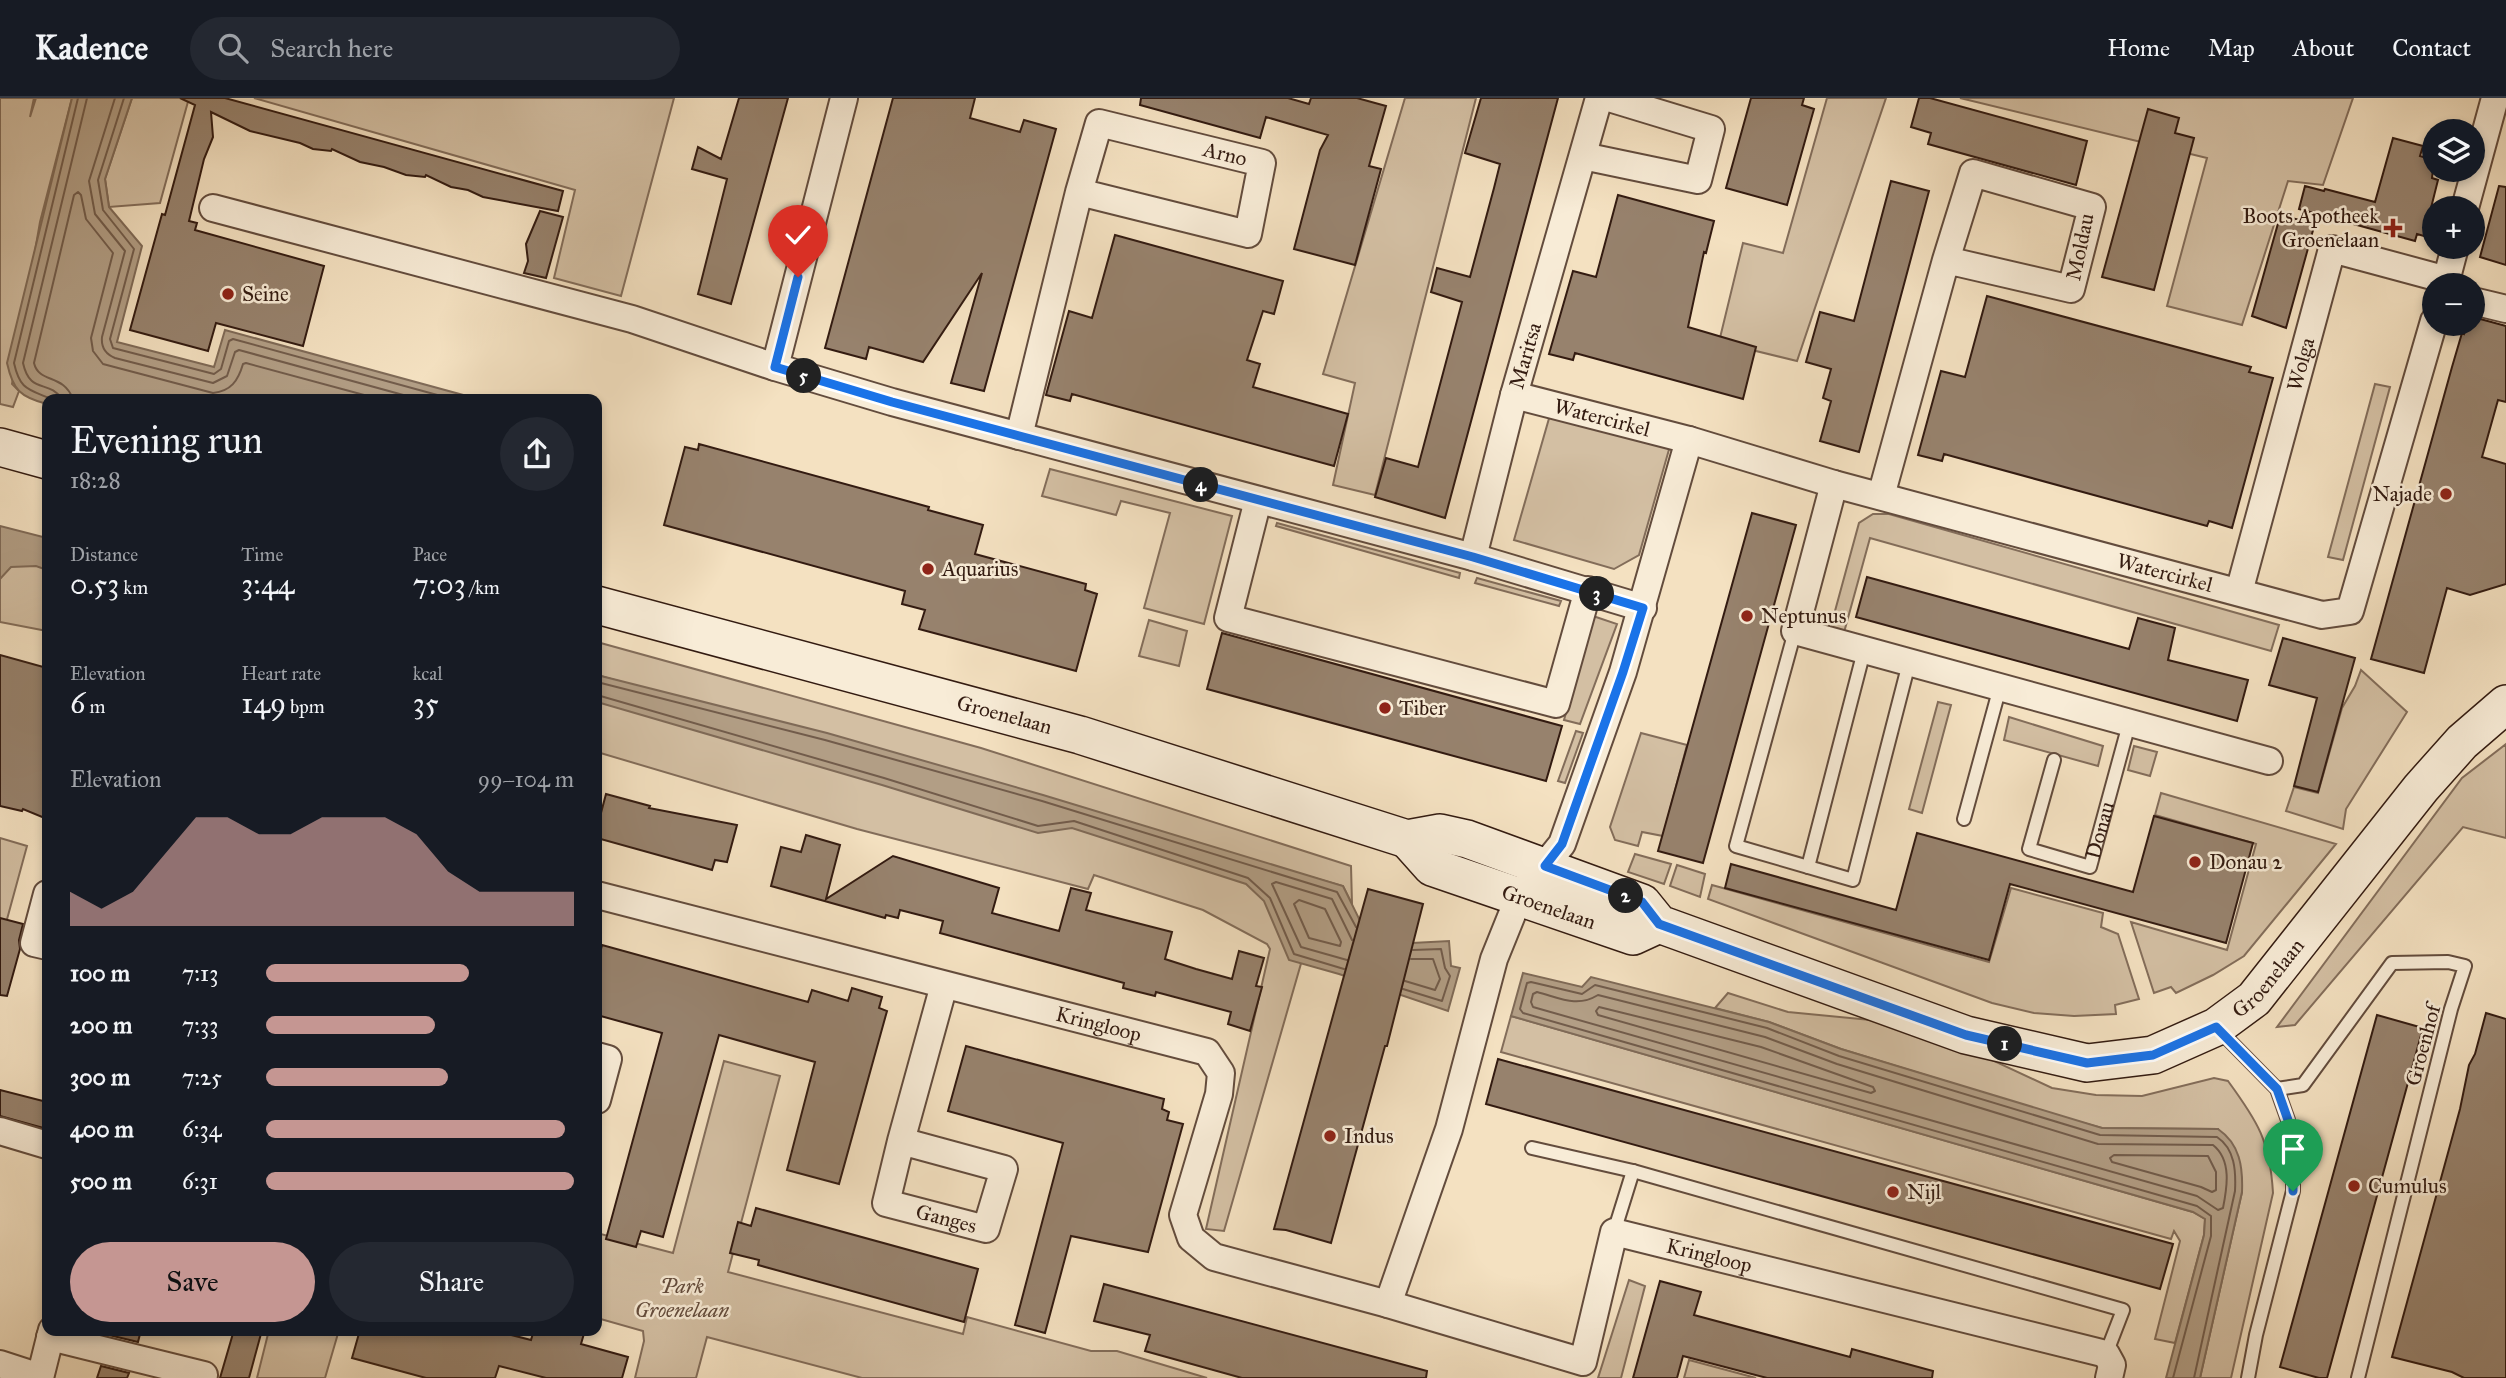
<!DOCTYPE html>
<html lang="en">
<head>
<meta charset="utf-8">
<style>
	:root { --surface:#171b24; --page:#242831; --text:#f1f3f6; --muted:#9ea1a6; --line:#363941; --accent:#c59692 }
	body { margin:0; font-family:"IM FELL Great Primer",serif; background:var(--page); color:var(--text); height:100vh; display:flex; flex-direction:column; font-size:26px; white-space:nowrap }
	* { box-sizing:border-box; margin:0 }
	p { font-size:23px; color:var(--muted) }
	.icon { flex:none; width:38px; height:38px; fill:none; stroke:currentColor; stroke-width:2; stroke-linecap:round; stroke-linejoin:round }
	.map { position:relative; flex:1; overflow:hidden }
	.drawer { position:absolute; left:42px; top:296px; width:560px; height:942px; display:flex; flex-direction:column; background:var(--surface); border-radius:14px; box-shadow:0 4px 10px #0003 }
	.drawer>* { flex:none }
	.controls { position:absolute; left:2422px; top:21px; display:grid; gap:14px }
	.controls a { display:grid; place-items:center; width:63px; height:63px; border-radius:50%; background:var(--surface); box-shadow:0 4px 10px #0003; font-size:35px }
	.pin { position:absolute; display:grid; place-items:center; width:60px; height:60px; color:#fff; margin:-72px -30px; border-radius:50% 50% 50% 0; rotate:-45deg; box-shadow:0 0 7px #0007 }
	.pin .icon { rotate:45deg }
	.km { position:absolute; width:35px; height:35px; margin:-18px; border-radius:50%; background:#222; color:#fff; font-size:19px; line-height:35px; text-align:center }
	.round { display:grid; place-items:center; flex:none; width:74px; height:74px; border-radius:37px; background:var(--page) }
	.head { display:flex; align-items:center; justify-content:space-between; height:119px; padding:0 28px }
	h1 { font-size:38px; font-weight:600; line-height:52px }
	.figures { display:grid; grid-template-columns:repeat(3,1fr); gap:10px; height:119px; padding:7px 28px }
	.figures div { display:grid; align-content:center }
	.figures b { font-size:30px; font-weight:600 }
	.figures small { font-size:19px; font-weight:400 }
	.figures p { font-size:19px }
	.chart { height:196px; padding:14px 28px }
	.chart p { display:flex; justify-content:space-between }
	.chart svg { width:100%; height:126px; margin-top:7px; fill:var(--accent); opacity:.7 }
	.cta { display:flex; gap:14px; margin-top:auto; padding:14px 28px }
	.cta a { flex:1; height:80px; border-radius:42px; background:var(--accent); color:#111; font-size:28px; font-weight:600; line-height:80px; text-align:center }
	.cta a+a { background:var(--page); color:var(--text) }
	ul { padding:0 28px; list-style:none; font-size:23px }
	li { display:grid; grid-template-columns:112px 84px 1fr; align-items:center; height:52px }
	li i { height:18px; border-radius:9px; background:var(--accent) }
	header { display:flex; align-items:center; gap:42px; box-sizing:border-box; height:98px; padding:0 35px; background:var(--surface); border-bottom:2px solid var(--line) }
	header strong { font-size:33px }
	nav { display:flex; gap:38px; margin-inline-start:auto; font-size:24px }
	.search { width:490px; height:63px; background:var(--page); display:flex; align-items:center; gap:18px; box-sizing:border-box; padding:0 24px; border-radius:38px; color:var(--muted); font-size:26px }
	.map>svg:first-child { display:block }
	.green { fill:#d3bfa3; stroke:#836d5a; stroke-width:2 }
	.water { fill:#b29e85; stroke:#7f6a57; stroke-width:2 }
	.lines { fill:none; stroke-linecap:round; stroke-linejoin:round }
	.shore { stroke:#725c4b; stroke-width:2 }
	.building { fill:#97826d; stroke:#331b11; stroke-width:2 }
	.lane-casing { stroke:#634c3d; stroke-width:16 }
	.street-casing { stroke:#634c3d; stroke-width:30 }
	.secondary-casing { stroke:#331b11; stroke-width:40 }
	.lane { stroke:#f8ecd7; stroke-width:12 }
	.street { stroke:#f8ecd7; stroke-width:26 }
	.secondary { stroke:#f8ecd7; stroke-width:37 }
	.route-casing { stroke:#fff; stroke-width:14 }
	.route { stroke:#1a73e8; stroke-width:9 }
	.poi-dot { fill:#8f2418; stroke:#f8ecd7; stroke-width:2.5 }
	.labels { text-anchor:middle; stroke-width:5; stroke-linejoin:round; paint-order:stroke }
	.street-label { font-size:21px; fill:#331b11; stroke:#f8ecd7 }
	.poi-label { font-size:21px; fill:#331b11; stroke:#f8ecd7; text-anchor:start }
	.park-label { font-size:21px; font-style:italic; fill:#634c3d; stroke:#f8ecd7 }
</style>
</head>
<body>
<header>
<strong>Kadence</strong>
<div class="search"><svg class="icon" aria-label="search" viewBox="0 0 24 24"><circle cx="10" cy="10" r="6"/><path d="M15 15l6 6"/></svg>Search here</div>
<nav><a>Home</a><a>Map</a><a>About</a><a>Contact</a></nav>
</header>
<div class="map">
<svg width="2506" height="1280" viewBox="0 0 2506 1280">
	<rect width="100%" height="100%" fill="#f4e1c1"/>
	<filter id="stains"><feTurbulence type="fractalNoise" baseFrequency=".00286" numOctaves="4"/><feColorMatrix values="0 0 0 0 .2 0 0 0 0 .09 0 0 0 0 .02 0 0 0 .5 -.17"/></filter>
	<radialGradient id="worn" r=".72"><stop offset=".6" stop-color="#630" stop-opacity="0"/><stop offset="1" stop-color="#630" stop-opacity=".3"/></radialGradient>
	<path class="green" d="M0,0H34L30,19L36,0H72L40,124L12,286L19,293L13,309L0,306Z
		M132,0H189L160,105L109,109L105,81Z
		M254,0H674L621,198L554,180L575,92Z
		M1405,0H1476L1375,397L1333,387L1355,285L1323,276Z
		M1827,0H1886L1797,263L1719,244L1743,145L1783,155Z
		M1960,0H2353L2323,87L2288,83L2242,227L2167,208L2207,60Z
		M2375,286L2390,289L2343,462L2328,459Z
		M1550,317L1670,348L1639,457L1614,471L1514,442Z
		M1050,371L1232,418L1204,526L1144,510L1170,415L1121,403L1116,417L1042,398Z
		M1873,416H1889L2279,527L2271,553L1870,440L1843,538L1829,535L1859,425Z
		M1277,425L1460,475L1459,480L1276,428Z
		M0,449L47,469V533L0,524Z
		M1477,480L1561,503L1559,508L1475,485Z
		M1593,518L1617,526L1580,626L1564,622Z
		M1149,522L1187,533L1179,568L1139,558Z
		M597,544L981,650L1351,768L1352,806L1343,788L597,577Z
		M2361,572L2407,614L2346,711L2343,731L2286,713L2294,689L2318,695L2342,610L2355,588Z
		M597,601L1073,727L1248,784L1273,806L1302,862L1224,1133L1206,1131L1270,851L1267,846L1203,812L1094,777L1088,791L857,731L597,654Z
		M1938,604L1951,607L1922,715L1909,711Z
		M2009,619L2103,648L2098,668L2004,642Z
		M1576,633L1583,635L1565,685L1558,683Z
		M1641,635L1687,647L1663,738L1642,734L1638,748L1615,742L1610,729Z
		M2506,646V740L2463,729L2295,927L2277,929L2462,680Z
		M2134,648L2157,654L2150,678L2128,672Z
		M2161,695L2336,746L2244,858L2213,877L2176,895L2171,889L2154,895L2131,824L2227,852L2256,746L2155,717Z
		M0,740L27,748L0,847Z
		M1635,756L1671,766L1664,786L1628,774Z
		M1677,767L1705,776L1700,799L1670,788Z
		M1712,787L1989,864L2011,790L2103,815L2101,829L2118,836L2139,901L2115,907L2116,916L2074,918L2034,915L1992,905L1708,801Z
		M1728,895L1788,914L1943,929L1981,957L2052,990L2096,997L2142,998L2214,980L2228,983C2258,1024 2270,1043 2273,1095L2231,1280H2200L2242,1094L2218,1031L2102,1030L2065,1020L1841,951L1769,924L1715,910Z
		M1511,918L2193,1114L2205,1121L2204,1137L2175,1245L2155,1241L2180,1143L2174,1133L2171,1141L1501,954Z
		M724,963L780,978L728,1174L963,1236L967,1219L1091,1253H1117L1207,1280H862L707,1239L696,1280H635L644,1243L643,1233L597,1220V1135L673,1155Z
		M1629,1182L1645,1188L1621,1280H1598Z
		M269,1232H339L325,1280H257Z
		M1689,1262L1756,1280H1684Z"/>
	<path class="water" d="M72,0H132L105,81L109,109L142,148L117,244L214,269L225,232L478,301H47V306C20,299 13,292 7,265Z
		M0,428L47,440V472L36,468L11,469L0,481Z
		M597,577L827,635L1043,697L1343,788L1365,833L1412,845L1449,843L1451,868L1460,870L1448,913L1339,876L1289,862L1264,803L1246,786L1072,730L1038,735L882,687L597,604Z
		M1523,875L1582,889L1591,879L1769,924L1841,951L2102,1030L2218,1031C2240,1046 2243,1069 2242,1094L2200,1280H2166L2204,1137L2205,1121L2193,1114L1511,918Z"/>
	<g class="lines">
		<path class="shore" d="M115,0L89,83L95,116L125,153L102,239C101,249 105,256 115,260L213,285L227,278L235,254L239,252L418,301
			M124,0L98,82L103,112L134,151L110,241L113,250L214,276L221,271L229,243L233,241L452,301
			M51,301C28,291 20,292 14,265L78,0
			M62,301C49,281 30,297 23,265L87,0
			M73,301C63,275 39,286 34,265L74,97L78,94L81,97L86,121L113,155L91,240L93,253L103,266L213,295C231,293 238,283 243,266L246,265L379,301
			M597,584L825,642L1042,703L1337,794L1356,829
			M597,597L884,680L1038,728L1074,723L1248,780L1270,800L1294,856L1344,871
			M1299,802L1325,811L1341,844L1340,848L1309,840L1294,806Z
			M1347,862L1301,849L1272,786L1276,784L1332,801L1352,842
			M1405,883L1435,892L1440,881L1433,861H1411
			M1403,891L1442,903L1450,878L1445,870L1441,851L1413,852
			M1537,894C1560,900 1577,910 1598,897L1765,939L1837,966L2098,1046L2213,1047C2232,1062 2227,1090 2223,1110L2218,1112L2197,1098L1533,909L1531,904L1533,896Z
			M1599,909L1761,949L1873,989L1875,993L1871,995L1598,917L1596,913Z
			M2114,1057L2208,1058L2216,1074V1092L2212,1094L2201,1089L2112,1064L2110,1060Z
			M2173,1280L2211,1138V1118L2197,1108L1523,915L1520,911L1527,885L1531,884L1582,896L1595,887L1767,930L1839,958L2100,1037L2217,1039C2235,1051 2236,1073 2235,1093L2194,1280"/>
	</g>
	<path class="building" d="M180,0H225L563,93L558,113L483,99L468,92L451,89L426,77L425,79L406,77L384,69L360,64L332,51L331,53L313,51L300,45L250,33L211,14L213,39L204,61L189,123L197,125L195,132L324,168L303,248L216,225L208,253L130,232L162,116L165,117L195,7Z
		M739,0H788L731,206L698,196L727,81L692,71L698,49L721,61Z
		M893,0H975L970,20L1020,34L1024,22L1056,31L984,293L951,285L982,175L923,264L869,249L866,261L825,250Z
		M1141,0H1288L1309,6L1311,0H1357L1386,8L1369,68L1381,71L1355,167L1294,151L1320,52L1328,37L1266,19L1260,40L1140,7Z
		M1481,0H1558L1445,420L1375,399L1386,360L1418,369L1462,204L1431,194L1437,170L1470,179L1494,90L1500,66L1465,55Z
		M1751,0H1804L1802,7L1814,11L1787,107L1726,90Z
		M1919,0H1930L2087,43L2076,87L1928,46L1931,35L1911,29Z
		M2148,11L2179,20L2175,35L2194,40L2154,192L2102,179Z
		M2393,40L2423,48L2420,58L2434,62L2432,80L2438,82L2424,138L2417,136L2415,143L2299,111L2305,88L2324,93L2325,91L2375,104Z
		M1891,83L1929,93L1859,354L1820,343L1831,303L1823,300L1831,271L1806,264L1820,214L1854,223Z
		M2499,88L2506,89V167L2480,159Z
		M1618,97L1714,123L1706,155L1704,154L1688,229L1756,249L1743,301L1575,255L1573,262L1549,256L1573,173L1596,179Z
		M540,113L563,119L546,180L524,175L528,163L526,146Z
		M2286,119L2315,125L2286,230L2252,218L2279,122L2284,123Z
		M1115,137L1283,183L1274,216L1263,213L1247,262L1260,266L1253,289L1348,316L1334,368L1072,296L1070,303L1046,297L1069,213L1092,220Z
		M1987,198L2251,269L2249,274L2273,280L2232,430L2209,423L2207,428L1944,356L1942,363L1918,357L1941,273L1965,279Z
		M2473,219L2506,228V304L2498,302L2482,359L2506,366V486L2470,497L2447,490L2424,575L2371,561L2452,269L2462,235L2464,236L2467,226H2473Z
		M699,346L929,409L928,412L983,427L975,456L1086,486L1085,492L1097,496L1076,573L919,531L925,512L902,506L905,493L664,427L685,349L698,352Z
		M1752,415L1796,427L1703,765L1658,753Z
		M1867,479L2129,551L2138,520L2175,530L2168,562L2248,582L2237,623L1856,519Z
		M1222,535L1562,628L1546,683L1207,591Z
		M2283,540L2355,560L2318,694L2294,688L2317,600L2269,587Z
		M0,557L47,570V721L23,711L22,713L0,708Z
		M606,696L650,708L649,710L737,727L727,764L715,762L712,772L597,740V730Z
		M2154,718L2253,745L2226,845L2010,786L1989,862L1725,790L1731,766L1896,812L1917,735L2133,794Z
		M806,737L840,747L826,801L893,758L999,790L992,815L1059,833L1071,790L1091,795L1086,812L1172,834L1165,861L1196,871L1232,881L1239,853L1264,860L1256,888L1262,889L1250,933L1228,926L1231,914L1156,894L1155,898L1123,890L1124,885L940,835L943,823L900,812L898,820L886,817L885,820L771,788L781,749L801,754Z
		M1368,791L1423,806L1387,948H1385L1331,1145L1286,1132L1274,1131Z
		M0,820L23,826L19,842L20,851L7,898L0,897Z
		M602,847L808,904L812,892L848,903L852,890L882,899L879,910L887,913L839,1086L787,1072L815,964L719,937L663,1139L641,1133L636,1149L606,1141L662,935L597,917V867Z
		M2486,915L2506,921V1280H2464L2452,1274L2392,1259L2460,1011L2469,967L2475,956Z
		M2377,917L2423,930L2327,1280H2319L2280,1269Z
		M966,948L1164,1001L1162,1011L1169,1014L1167,1022L1183,1026L1148,1154L1071,1138L1045,1235L1015,1227L1063,1045L948,1013Z
		M1498,961L2173,1146L2160,1191L1486,1006Z
		M0,992L47,1004V1031L0,1018Z
		M756,1110L978,1171L964,1224L758,1167L759,1162L730,1155L738,1124L751,1128Z
		M1660,1183L1701,1194L1694,1217L1850,1259L1852,1251L1933,1273L1932,1280H1767L1683,1258L1677,1280H1633Z
		M1104,1186L1427,1273L1426,1280H1242L1145,1253L1150,1237L1094,1223Z
		M110,1232H141L138,1244L109,1237Z
		M234,1232H262L249,1280H220Z
		M360,1232H492L531,1242L534,1232H585L581,1246L628,1259L622,1280H546L499,1268L495,1280H426L352,1260Z
		M101,1268L129,1275L127,1280H97Z"/>
	<g class="lines">
		<defs>
			<g id="lane">
				<path d="M1795,533L1736,748L1853,782L1909,565"/>
				<path id="s1" d="M2054,662L2029,751L2090,769L2129,626"/>
				<path d="M1964,721L2000,589"/>
				<path d="M1808,769L1864,553"/>
				<path d="M2219,932L2277,991L2288,1022L2293,1059V1093L2256,1237L2248,1280"/>
				<path d="M2277,991L2303,987L2392,865L2448,864L2465,868L2451,911L2358,1280"/>
				<path d="M1532,1050L1633,1073L2123,1212L2106,1256"/>
				<path d="M1614,1134L1633,1073"/>
			</g>
			<g id="street">
				<path d="M844,0L775,269L892,304L1473,459L1643,510"/>
				<path d="M1583,58L1698,82L1711,31L1609,0"/>
				<path d="M213,110L632,221L775,269"/>
				<path d="M2465,110L2495,0"/>
				<path d="M2445,187L2455,149"/>
				<path d="M2473,203L2506,211"/>
				<path id="s2" d="M1514,297L1689,342"/>
				<path id="s3" d="M1019,338L1079,94L1099,25L1262,65L1248,136L1079,94"/>
				<path d="M1834,386L1795,533L2269,663"/>
				<path d="M1881,398L1946,162L1973,75L2092,109L2071,191L1946,162"/>
				<path d="M1258,402L1228,520L1556,606L1588,492"/>
				<path id="s4" d="M1473,459L1514,297L1599,0"/>
				<path id="s5" d="M2239,494L2332,151L2447,182"/>
				<path d="M47,796L34,845L47,848"/>
				<path id="s6" d="M597,797L1207,954L1221,975L1219,996L1183,1117L1191,1140L1214,1159L1388,1206L1583,1264L1614,1134L2106,1256L2112,1267L2109,1280"/>
				<path d="M597,958L608,961L597,1002"/>
				<path d="M0,1033L47,1047"/>
				<path id="s7" d="M901,1043L886,1105L986,1131L1004,1071L901,1043L944,887"/>
				<path id="s8" d="M1388,1206L1449,1031L1494,861L1519,799L1562,746L1623,574L1689,342L1834,386L2322,517L2350,513L2434,223"/>
				<path d="M50,1239L204,1277"/>
				<path d="M0,1266L40,1279"/>
				<path d="M40,1280L52,1232"/>
			</g>
			<g id="secondary">
				<path d="M0,349L47,362"/>
				<path id="s9" d="M597,507L1080,637L1407,741L1440,735L1467,741L1642,805L1659,826L1966,937L2087,965L2153,957L2216,929L2254,901L2421,690L2462,644L2506,606"/>
				<path id="s10" d="M1407,741L1432,769L1633,838L1659,826"/>
			</g>
		</defs>
		<use href="#lane" class="lane-casing"/>
		<use href="#street" class="street-casing"/>
		<use href="#secondary" class="secondary-casing"/>
		<use href="#lane" class="lane"/>
		<use href="#street" class="street"/>
		<use href="#secondary" class="secondary"/>
	</g>
	<g class="lines">
		<defs>
			<path id="route" d="M798,179L775,269L892,304L1473,459L1643,510L1623,574L1562,746L1545,768L1642,804L1659,826L1966,937L2087,965L2153,957L2216,929L2277,991L2288,1022L2293,1059V1093"/>
		</defs>
		<use href="#route" class="route-casing"/>
		<use href="#route" class="route"/>
	</g>
	<g class="poi-dot">
		<path d="M2389.5 119.5h7v7h7v7h-7v7h-7v-7h-7v-7h7z"/>
		<circle cx="228" cy="196" r="7"/>
		<circle cx="2446" cy="396" r="7"/>
		<circle cx="928" cy="471" r="7"/>
		<circle cx="1747" cy="518" r="7"/>
		<circle cx="1385" cy="610" r="7"/>
		<circle cx="2195" cy="764" r="7"/>
		<circle cx="1330" cy="1038" r="7"/>
		<circle cx="2354" cy="1088" r="7"/>
		<circle cx="1893" cy="1094" r="7"/>
	</g>
	<g class="labels">
		<g class="street-label">
			<text dy="7" stroke="none"><textPath href="#s3" startOffset="453">Arno</textPath></text>
			<text transform="translate(2080 149) rotate(-78)" y="7">Moldau</text>
			<text dy="7" stroke="none"><textPath href="#s4" startOffset="208">Maritsa</textPath></text>
			<text dy="7" stroke="none"><textPath href="#s5" startOffset="236">Wolga</textPath></text>
			<text dy="7" stroke="none"><textPath href="#s2" startOffset="91">Watercirkel</textPath></text>
			<text dy="7" stroke="none"><textPath href="#s8" startOffset="1414">Watercirkel</textPath></text>
			<text dy="7" stroke="none"><textPath href="#s9" startOffset="422">Groenelaan</textPath></text>
			<text dy="7" stroke="none"><textPath href="#s1" startOffset="194">Donau</textPath></text>
			<text dy="7" stroke="none"><textPath href="#s10" startOffset="161">Groenelaan</textPath></text>
			<text dy="7" stroke="none"><textPath href="#s9" startOffset="1776">Groenelaan</textPath></text>
			<text dy="7" stroke="none"><textPath href="#s6" startOffset="518">Kringloop</textPath></text>
			<text transform="translate(2423 947) rotate(-75)" y="7">Groenhof</text>
			<text dy="7" stroke="none"><textPath href="#s7" startOffset="126">Ganges</textPath></text>
			<text dy="7" stroke="none"><textPath href="#s6" startOffset="1472">Kringloop</textPath></text>
		</g>
		<g class="poi-label">
			<text x="2379" y="125" text-anchor="end">Boots Apotheek<tspan x="2379" dy="24">Groenelaan</tspan></text>
			<text x="242" y="203">Seine</text>
			<text x="2432" y="403" text-anchor="end">Najade</text>
			<text x="942" y="478">Aquarius</text>
			<text x="1761" y="525">Neptunus</text>
			<text x="1399" y="617">Tiber</text>
			<text x="2209" y="771">Donau 2</text>
			<text x="1344" y="1045">Indus</text>
			<text x="2368" y="1095">Cumulus</text>
			<text x="1907" y="1101">Nijl</text>
		</g>
		<g class="park-label">
			<text x="682" y="1195">Park<tspan x="682" dy="24">Groenelaan</tspan></text>
		</g>
	</g>
	<rect width="100%" height="100%" filter="url(#stains)"/>
	<rect width="100%" height="100%" fill="url(#worn)"/>
</svg>
<div class="controls">
<a><svg class="icon" aria-label="layers" viewBox="0 0 24 24"><path d="M12 4l9 5-9 5-9-5zM3 14l9 5 9-5"/></svg></a>
<a>+</a>
<a>−</a>
</div>
<div class="pin" style="left:2293px;top:1093px;background:#1e9e55"><svg class="icon" aria-label="arrive" viewBox="0 0 24 24"><path d="M6 21V4h12l-3 4 3 4H6"/></svg></div>
<div class="pin" style="left:798px;top:179px;background:#d93025"><svg class="icon" aria-label="check" viewBox="0 0 24 24"><path d="M5 12l5 5 9-10"/></svg></div>
<b class="km" style="left:2005px;top:946px">1</b>
<b class="km" style="left:1626px;top:798px">2</b>
<b class="km" style="left:1597px;top:496px">3</b>
<b class="km" style="left:1201px;top:387px">4</b>
<b class="km" style="left:804px;top:278px">5</b>
<section class="drawer">
<div class="head"><div><h1>Evening run</h1><p>18:28</p></div><a class="round"><svg class="icon" aria-label="share" viewBox="0 0 24 24"><path d="M12 15V3M7 8l5-5 5 5M5 13v7h14v-7"/></svg></a></div>
<div class="figures">
<div><p>Distance</p><b>0.53<small> km</small></b></div>
<div><p>Time</p><b>3:44</b></div>
<div><p>Pace</p><b>7:03<small> /km</small></b></div>
</div>
<div class="figures">
<div><p>Elevation</p><b>6<small> m</small></b></div>
<div><p>Heart rate</p><b>149<small> bpm</small></b></div>
<div><p>kcal</p><b>35</b></div>
</div>
<div class="chart"><p><span>Elevation</span>99–104 m</p>
<svg viewBox="0 0 160 44" preserveAspectRatio="none"><path d="M0 44V32L10 38L20 32L30 19L40 6L50 6L60 12L70 12L80 6L90 6L100 6L110 12L120 25L130 32L140 32L150 32L160 32V44z"/></svg>
</div>
<ul>
<li><b>100 m</b>7:13<i style="width:66%"></i></li>
<li><b>200 m</b>7:33<i style="width:55%"></i></li>
<li><b>300 m</b>7:25<i style="width:59%"></i></li>
<li><b>400 m</b>6:34<i style="width:97%"></i></li>
<li><b>500 m</b>6:31<i style="width:100%"></i></li>
</ul>
<div class="cta"><a>Save</a><a>Share</a></div>
</section>
</div>
</body>
</html>
